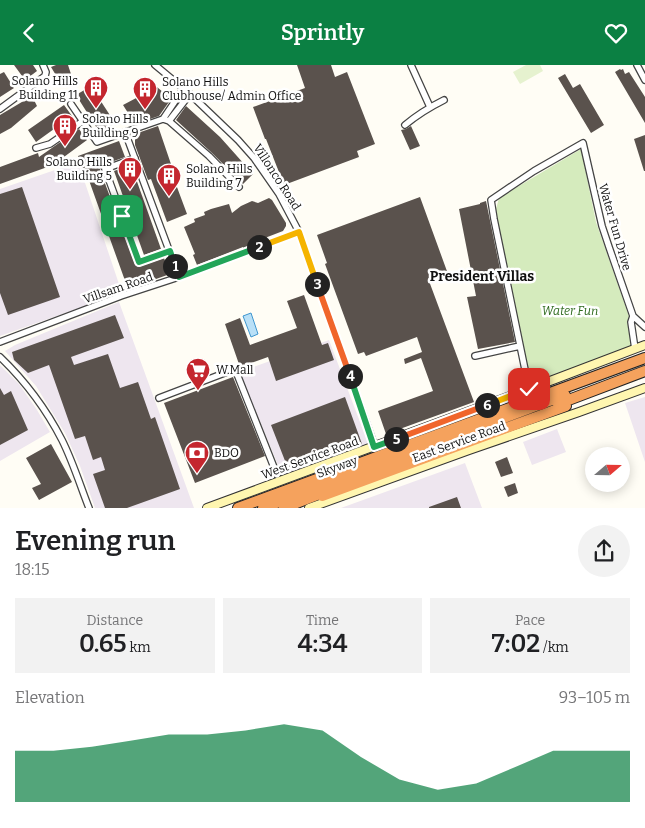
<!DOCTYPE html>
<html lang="en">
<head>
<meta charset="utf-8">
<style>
	:root { --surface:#fff; --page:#f2f2f2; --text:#202124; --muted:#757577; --accent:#0b8043 }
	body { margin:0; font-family:Bitter,serif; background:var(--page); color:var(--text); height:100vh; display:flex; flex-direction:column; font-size:19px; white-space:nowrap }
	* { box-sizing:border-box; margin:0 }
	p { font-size:16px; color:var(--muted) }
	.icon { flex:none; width:28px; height:28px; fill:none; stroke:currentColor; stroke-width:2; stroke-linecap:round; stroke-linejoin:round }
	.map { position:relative; height:443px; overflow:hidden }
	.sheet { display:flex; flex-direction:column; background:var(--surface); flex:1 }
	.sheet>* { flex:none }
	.needle { width:32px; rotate:70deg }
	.tools { position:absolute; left:585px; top:382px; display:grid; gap:10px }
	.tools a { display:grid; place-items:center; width:45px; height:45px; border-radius:50%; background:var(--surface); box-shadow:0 2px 12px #0003; font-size:25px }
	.pin { position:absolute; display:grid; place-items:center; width:42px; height:42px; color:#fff; margin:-21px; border-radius:10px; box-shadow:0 2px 8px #0006 }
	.km { position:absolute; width:25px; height:25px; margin:-12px; border-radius:50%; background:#222; color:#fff; font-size:14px; line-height:25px; text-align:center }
	.round { display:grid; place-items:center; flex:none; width:52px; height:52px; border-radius:26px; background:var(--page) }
	.overview { display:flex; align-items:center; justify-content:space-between; height:85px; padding:0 15px }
	h1 { font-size:28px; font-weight:600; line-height:38px }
	.figures { display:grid; grid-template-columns:repeat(3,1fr); gap:8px; height:85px; padding:5px 15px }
	.figures div { display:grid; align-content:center; border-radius:0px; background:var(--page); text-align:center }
	.figures b { font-size:25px; font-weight:600 }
	.figures small { font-size:14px; font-weight:400 }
	.figures p { font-size:14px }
	.chart { height:140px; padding:10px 15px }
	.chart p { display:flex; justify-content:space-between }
	.chart svg { width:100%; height:90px; margin-top:5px; fill:var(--accent); opacity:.7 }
	header { display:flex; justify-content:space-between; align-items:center; height:65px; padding:0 15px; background:var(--accent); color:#fff; font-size:22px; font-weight:600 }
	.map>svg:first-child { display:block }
	.industrial { fill:#eee6ef }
	.green { fill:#d5ebbd }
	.pitch { fill:#e6f2cf }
	.water { fill:#b9e0f7; stroke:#3f96cf }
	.building { fill:#5a524d }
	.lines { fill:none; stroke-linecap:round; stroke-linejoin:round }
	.minor-casing { stroke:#444; stroke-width:8 }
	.secondary-casing { stroke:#333; stroke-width:10 }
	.motorway-casing { stroke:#222; stroke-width:12 }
	.minor { stroke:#fff; stroke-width:5.5 }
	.secondary { stroke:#fff6b0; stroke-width:8 }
	.motorway { stroke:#f5a25d; stroke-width:10 }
	.split-1-casing { stroke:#fff; stroke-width:10 }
	.split-2-casing { stroke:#fff; stroke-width:10 }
	.split-3-casing { stroke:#fff; stroke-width:10 }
	.split-4-casing { stroke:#fff; stroke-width:10 }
	.split-5-casing { stroke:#fff; stroke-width:10 }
	.split-6-casing { stroke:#fff; stroke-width:10 }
	.split-7-casing { stroke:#fff; stroke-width:10 }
	.split-1 { stroke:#22a559; stroke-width:6 }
	.split-2 { stroke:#22a559; stroke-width:6 }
	.split-3 { stroke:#f5b400; stroke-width:6 }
	.split-4 { stroke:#f0652b; stroke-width:6 }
	.split-5 { stroke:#22a559; stroke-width:6 }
	.split-6 { stroke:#f0652b; stroke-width:6 }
	.split-7 { stroke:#f5b400; stroke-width:6 }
	.labels { text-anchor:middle; stroke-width:5; stroke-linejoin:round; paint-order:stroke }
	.poi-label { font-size:12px; fill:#111; stroke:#fff; text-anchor:start }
	.street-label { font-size:12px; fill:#111; stroke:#fff }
	.park-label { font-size:12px; font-style:italic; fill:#2f6b1f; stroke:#fff }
	.neighbourhood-label { font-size:14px; font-weight:bold; fill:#111; stroke:#fff }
</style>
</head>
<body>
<header><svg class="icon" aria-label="back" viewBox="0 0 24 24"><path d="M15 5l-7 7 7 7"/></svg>Sprintly<svg class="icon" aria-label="heart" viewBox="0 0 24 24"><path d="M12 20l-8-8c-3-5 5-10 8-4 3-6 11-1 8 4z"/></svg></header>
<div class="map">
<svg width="645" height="443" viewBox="0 0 645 443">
	<rect width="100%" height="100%" fill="#fffdf5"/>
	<path class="industrial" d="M78,97L122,228L0,271V124Z
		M119,237L194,443H95L80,401L65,368L36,321L5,286L15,280Z
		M329,275L369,381L283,412L239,307Z
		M0,300L19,319L37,345L50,367L0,396Z
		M645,332V397L625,338Z
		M557,364L566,387L532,400L523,377Z
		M465,398L482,443H341Z"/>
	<path class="green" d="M581,84L596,157L631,257L632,284L530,319L496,153V144L499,133Z"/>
	<path class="pitch" d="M526,0H540L543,6L520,19L513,7Z"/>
	<path class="water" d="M251,248L258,269L251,272L243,251Z"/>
	<path class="building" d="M14,0H33L37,6L25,15Z
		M56,0H68L71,9L57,12L51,2Z
		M297,0H331L335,12L347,7L375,79L357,86L359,92L284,120L266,74H265L253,42L305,23Z
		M620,4L621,5L623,4L625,9L629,7L645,32V58L615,7Z
		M4,7L14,23L0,32V9Z
		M565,9L573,23L580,19L604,60L591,68L558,13Z
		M91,21L115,58L100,68L76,30Z
		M157,22L171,34L159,51L135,59L123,40Z
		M32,31L37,41L11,63L0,69V50Z
		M64,40L72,51L36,77L28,65Z
		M186,41L220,72L253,109L243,119L212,88L176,55Z
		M158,61L173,105L171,106L187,149L167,157L151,114L148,115L135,80V69Z
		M411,61L420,81L410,85L401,65L406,64Z
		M79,64L87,75L53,100L0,119V102L38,88L39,92Z
		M645,70V106H644L634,74Z
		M119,76L125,92L103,100L101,103L100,105L135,199L138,202L164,193L170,209L128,224L86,107L83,108L78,91Z
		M128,101L134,119L135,111L161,184L144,190L114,106Z
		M22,122L60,232L8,250L0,228V129Z
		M420,132L448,209L429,216L474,337L386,369L378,346L433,326L421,293L405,299L404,294L422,287L417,272L366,291L364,287L358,289L325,199L327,198L317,170Z
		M269,133L272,135L286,158V161L283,166L257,176V178L243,183V182L197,200L193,190L195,189L184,162L195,157L194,154L205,150L204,147L211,144L229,139L232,148L241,141L252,136L258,138Z
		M486,136L515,277L478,284L467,232L476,231L459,144L480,139V138Z
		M304,230L322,280L328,278L334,295L276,316L268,292L240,302L225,259L240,253L250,280L297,263L287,236Z
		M115,250L124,273L71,292L74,300L108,289L120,323L138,317L151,354L155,352L180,424L127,443H105L93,409L105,405L101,392L93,395L85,371L75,374L49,300L28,308L14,295L12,287Z
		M233,312L265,391L195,418L164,338Z
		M0,323L4,330L11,326L28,365L0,380Z
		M345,332L362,379L289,406L271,360Z
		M51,379L72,417L39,435L32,423L41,419L26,393Z
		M507,392L513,408L501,412L495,397Z
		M515,418L518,428L508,432L504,422Z
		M457,432L461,443H429V442Z"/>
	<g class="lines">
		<defs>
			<path id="minor" d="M155,0L190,29L238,75L254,93L279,129L299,167L375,382
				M411,0L430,42
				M637,0L645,15
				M71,39L97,77L163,54L184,23
				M0,44L45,11L46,7L43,0
				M163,54L169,56L209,91L239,122
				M169,56L190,29
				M405,60C417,50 430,42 444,35
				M125,67L179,212
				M36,83L50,79L83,56
				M135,93L105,104L139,197L170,186
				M633,251L631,257L635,284
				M0,277L121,231L179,212L299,167
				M475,291L520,281
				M0,292C25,316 46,344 62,375C73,397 80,420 89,443
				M529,324L494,154L491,135L534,106L583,78L602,161L609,182L633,251L645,262
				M159,333L235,304L277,410"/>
			<path id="secondary" d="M207,443L529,324L645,280
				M309,443L469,385L579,347L645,323"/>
			<path id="motorway" d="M558,339L645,306
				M322,431L566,341
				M238,443L645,293
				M263,443L565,330
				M284,443L327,426"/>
		</defs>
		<use href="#minor" class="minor-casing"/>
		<use href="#secondary" class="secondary-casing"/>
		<use href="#motorway" class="motorway-casing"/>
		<use href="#minor" class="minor"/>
		<use href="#secondary" class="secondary"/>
		<use href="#motorway" class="motorway"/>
	</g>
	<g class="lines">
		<defs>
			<path id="split-1" d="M122,151L139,197L170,186L175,201"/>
			<path id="split-2" d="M175,201L179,212L259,182"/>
			<path id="split-3" d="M259,182L299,167L317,219"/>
			<path id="split-4" d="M317,219L350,311"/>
			<path id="split-5" d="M350,311L374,382L396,374"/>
			<path id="split-6" d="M396,374L487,340"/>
			<path id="split-7" d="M487,340L529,324"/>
		</defs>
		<use href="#split-1" class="split-1-casing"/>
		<use href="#split-2" class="split-2-casing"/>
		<use href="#split-3" class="split-3-casing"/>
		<use href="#split-4" class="split-4-casing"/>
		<use href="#split-5" class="split-5-casing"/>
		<use href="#split-6" class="split-6-casing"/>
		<use href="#split-7" class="split-7-casing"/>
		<use href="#split-1" class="split-1"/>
		<use href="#split-2" class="split-2"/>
		<use href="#split-3" class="split-3"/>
		<use href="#split-4" class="split-4"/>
		<use href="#split-5" class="split-5"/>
		<use href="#split-6" class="split-6"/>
		<use href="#split-7" class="split-7"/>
	</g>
	<defs>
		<symbol id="building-pin" viewBox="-11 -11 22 30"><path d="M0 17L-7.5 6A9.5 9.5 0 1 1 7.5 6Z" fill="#c4262e" stroke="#fff"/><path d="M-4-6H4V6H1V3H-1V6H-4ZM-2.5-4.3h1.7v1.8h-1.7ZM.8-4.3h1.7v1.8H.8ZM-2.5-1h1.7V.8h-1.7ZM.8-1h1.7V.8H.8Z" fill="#fff"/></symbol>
		<symbol id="supermarket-pin" viewBox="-11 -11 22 30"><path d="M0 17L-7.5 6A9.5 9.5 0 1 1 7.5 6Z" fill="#c4262e" stroke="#fff"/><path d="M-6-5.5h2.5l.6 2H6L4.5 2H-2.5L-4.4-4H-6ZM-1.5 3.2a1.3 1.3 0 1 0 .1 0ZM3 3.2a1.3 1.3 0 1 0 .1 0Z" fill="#fff"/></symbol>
		<symbol id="bank-pin" viewBox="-11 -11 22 30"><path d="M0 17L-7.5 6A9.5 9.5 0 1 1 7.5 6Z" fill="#c4262e" stroke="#fff"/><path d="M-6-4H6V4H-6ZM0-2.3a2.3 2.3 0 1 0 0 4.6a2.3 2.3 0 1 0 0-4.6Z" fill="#fff"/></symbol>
	</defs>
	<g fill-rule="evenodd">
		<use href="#building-pin" x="82" y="9" width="28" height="38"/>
		<use href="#building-pin" x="131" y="10" width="28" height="38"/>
		<use href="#building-pin" x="51" y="47" width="28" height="38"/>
		<use href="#building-pin" x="116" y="90" width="28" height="38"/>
		<use href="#building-pin" x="155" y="97" width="28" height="38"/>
		<use href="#supermarket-pin" x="184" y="291" width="28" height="38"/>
		<use href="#bank-pin" x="183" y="374" width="28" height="38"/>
	</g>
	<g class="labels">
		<g class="poi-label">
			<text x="78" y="20" text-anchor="end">Solano Hills<tspan x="78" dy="14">Building 11</tspan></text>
			<text x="162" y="21">Solano Hills<tspan x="162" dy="14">Clubhouse/ Admin Office</tspan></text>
			<text x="82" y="58">Solano Hills<tspan x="82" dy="14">Building 9</tspan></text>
			<text x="112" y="101" text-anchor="end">Solano Hills<tspan x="112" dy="14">Building 5</tspan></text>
			<text x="186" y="108">Solano Hills<tspan x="186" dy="14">Building 7</tspan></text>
			<text x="216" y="309">W.Mall</text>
			<text x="214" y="392">BDO</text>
		</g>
		<g class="street-label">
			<text transform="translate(277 112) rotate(57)" y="4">Villonco Road</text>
			<text transform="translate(615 162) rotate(74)" y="4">Water Fun Drive</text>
			<text transform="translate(118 223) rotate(-19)" y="4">Villsam Road</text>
			<text transform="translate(459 377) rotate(-20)" y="4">East Service Road</text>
			<text transform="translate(310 393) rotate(-20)" y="4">West Service Road</text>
			<text transform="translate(337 402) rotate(-20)" y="4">Skyway</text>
		</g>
		<g class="park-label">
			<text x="570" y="250">Water Fun</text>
		</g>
		<g class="neighbourhood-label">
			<text x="482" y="216">President Villas</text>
		</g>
	</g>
</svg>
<div class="tools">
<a><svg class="needle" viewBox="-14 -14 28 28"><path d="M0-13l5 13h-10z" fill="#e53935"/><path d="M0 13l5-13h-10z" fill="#757577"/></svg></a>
</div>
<div class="pin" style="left:122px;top:151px;background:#1e9e55"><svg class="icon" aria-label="arrive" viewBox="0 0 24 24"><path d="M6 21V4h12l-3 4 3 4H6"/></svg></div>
<div class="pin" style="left:529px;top:324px;background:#d93025"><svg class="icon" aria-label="check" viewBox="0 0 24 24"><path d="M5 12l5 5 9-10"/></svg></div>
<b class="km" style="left:175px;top:201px">1</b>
<b class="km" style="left:259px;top:182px">2</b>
<b class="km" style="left:317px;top:219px">3</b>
<b class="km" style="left:350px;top:311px">4</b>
<b class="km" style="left:396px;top:374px">5</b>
<b class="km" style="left:487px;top:340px">6</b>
</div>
<section class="sheet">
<div class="overview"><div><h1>Evening run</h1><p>18:15</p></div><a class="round"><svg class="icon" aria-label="share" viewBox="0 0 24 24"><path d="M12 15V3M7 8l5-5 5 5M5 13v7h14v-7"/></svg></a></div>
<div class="figures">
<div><p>Distance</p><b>0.65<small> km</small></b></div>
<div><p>Time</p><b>4:34</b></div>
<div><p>Pace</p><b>7:02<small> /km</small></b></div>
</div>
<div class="chart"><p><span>Elevation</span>93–105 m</p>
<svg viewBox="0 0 160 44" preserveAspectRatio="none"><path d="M0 44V19L10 19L20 17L30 14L40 11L50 11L60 9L70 6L80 9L90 22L100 33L110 38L120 35L130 27L140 19L150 19L160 19V44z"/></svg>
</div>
</section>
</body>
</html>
